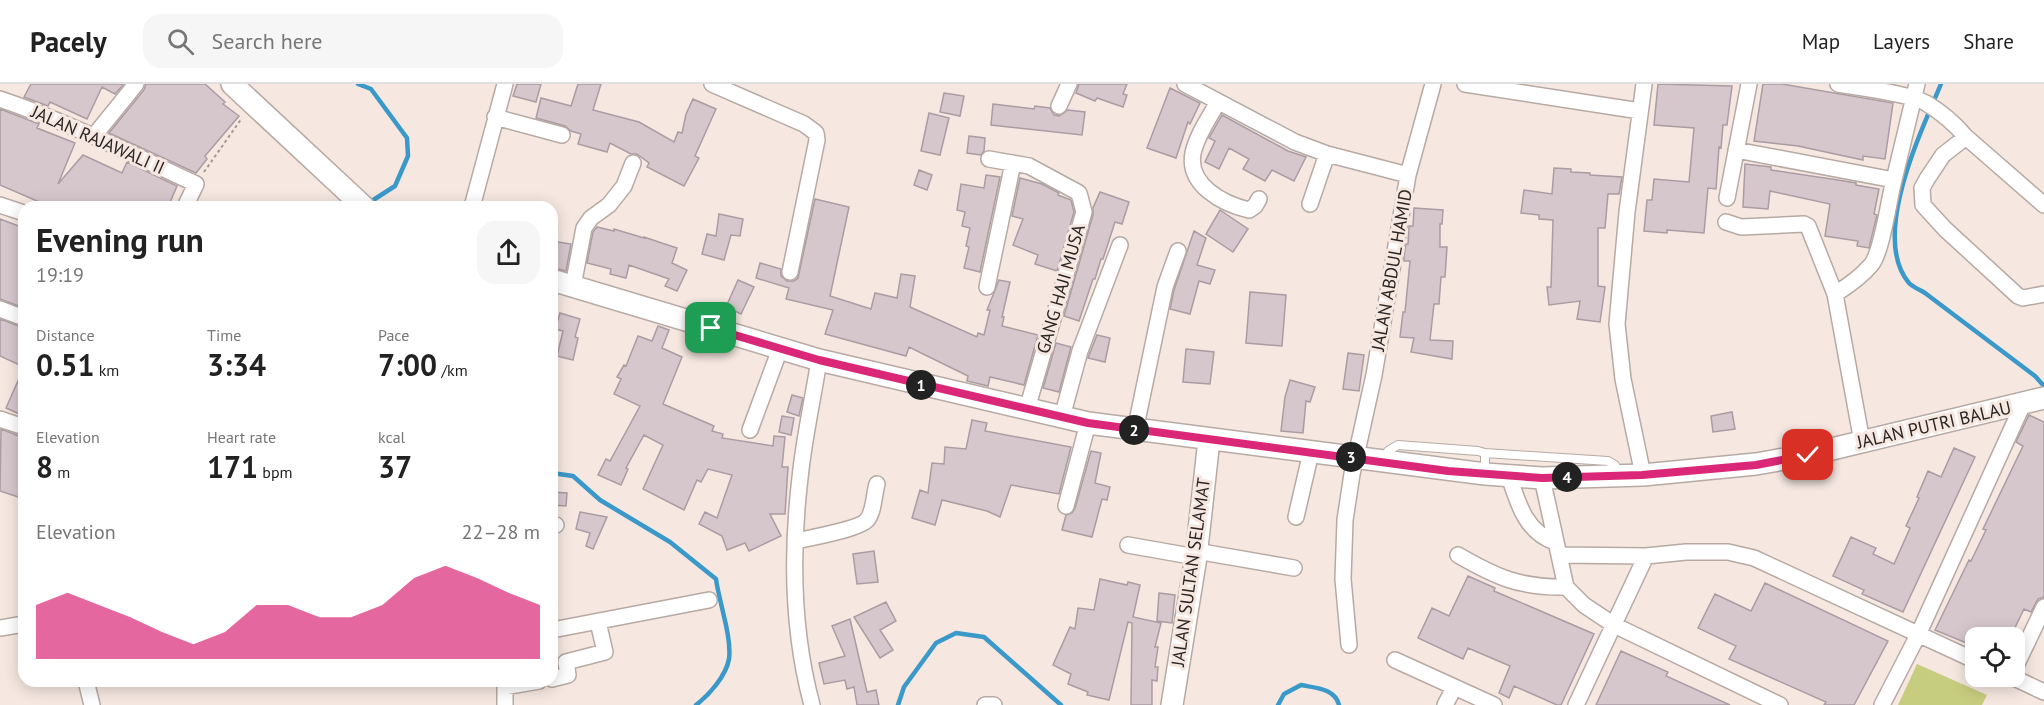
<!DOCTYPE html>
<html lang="en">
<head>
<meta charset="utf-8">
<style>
	:root { --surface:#fff; --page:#f6f6f6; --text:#222; --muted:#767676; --line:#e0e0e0; --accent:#db2777 }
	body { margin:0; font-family:"PT Sans",sans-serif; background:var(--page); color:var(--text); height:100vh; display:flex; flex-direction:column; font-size:22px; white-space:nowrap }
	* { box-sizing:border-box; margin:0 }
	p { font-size:20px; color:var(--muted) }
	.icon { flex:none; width:33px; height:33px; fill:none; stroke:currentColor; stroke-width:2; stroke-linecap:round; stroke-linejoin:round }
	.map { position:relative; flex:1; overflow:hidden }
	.details { position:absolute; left:18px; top:117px; width:540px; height:486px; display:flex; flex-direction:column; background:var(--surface); border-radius:18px; box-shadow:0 3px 15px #0003 }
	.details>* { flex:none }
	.controls { position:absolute; left:1965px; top:543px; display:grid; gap:12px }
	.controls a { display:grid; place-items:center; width:60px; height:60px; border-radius:12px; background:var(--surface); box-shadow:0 3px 15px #0003; font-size:30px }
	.pin { position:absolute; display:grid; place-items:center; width:51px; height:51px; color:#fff; margin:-26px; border-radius:12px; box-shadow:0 3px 9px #0006 }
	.km { position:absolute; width:30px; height:30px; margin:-15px; border-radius:50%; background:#222; color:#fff; font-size:16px; line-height:30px; text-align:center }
	.round { display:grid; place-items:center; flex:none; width:63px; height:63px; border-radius:18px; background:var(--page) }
	.headline { display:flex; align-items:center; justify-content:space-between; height:102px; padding:0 18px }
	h1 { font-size:33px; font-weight:700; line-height:45px }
	.metrics { display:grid; grid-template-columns:repeat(3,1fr); gap:9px; height:102px; padding:6px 18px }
	.metrics div { display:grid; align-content:center }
	.metrics b { font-size:30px; font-weight:700 }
	.metrics small { font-size:16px; font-weight:400 }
	.metrics p { font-size:16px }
	.chart { height:168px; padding:12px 18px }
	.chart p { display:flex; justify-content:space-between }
	.chart svg { width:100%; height:108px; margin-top:6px; fill:var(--accent); opacity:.7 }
	header { display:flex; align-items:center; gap:36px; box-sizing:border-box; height:84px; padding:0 30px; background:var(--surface); border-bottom:2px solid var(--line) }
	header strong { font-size:28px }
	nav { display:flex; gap:33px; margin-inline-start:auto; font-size:21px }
	.search { width:420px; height:54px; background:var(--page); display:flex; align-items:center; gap:15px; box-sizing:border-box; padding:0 21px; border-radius:18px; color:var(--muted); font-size:22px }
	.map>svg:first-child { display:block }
	.green { fill:#c7cd7f }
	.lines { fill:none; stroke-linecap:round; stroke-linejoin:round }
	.stream { stroke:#3b99ca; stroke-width:4.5 }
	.building { fill:#d6c7cd; stroke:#aa9ca2; stroke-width:1.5 }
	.lane-casing { stroke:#b7a9a3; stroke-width:10 }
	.street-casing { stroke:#b7a9a3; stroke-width:18 }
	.secondary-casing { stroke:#b7a9a3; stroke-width:24 }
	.path { stroke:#a39893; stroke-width:2; stroke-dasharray:3 3; stroke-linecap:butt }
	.lane { stroke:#fff; stroke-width:8 }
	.street { stroke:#fff; stroke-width:15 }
	.secondary { stroke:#fff; stroke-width:21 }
	.route-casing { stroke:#fff; stroke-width:12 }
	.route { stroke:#db2777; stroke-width:8 }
	.labels { text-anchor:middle; stroke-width:6; stroke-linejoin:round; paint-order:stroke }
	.street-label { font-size:18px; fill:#2b2624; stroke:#f6e8e1 }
</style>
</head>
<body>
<header>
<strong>Pacely</strong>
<div class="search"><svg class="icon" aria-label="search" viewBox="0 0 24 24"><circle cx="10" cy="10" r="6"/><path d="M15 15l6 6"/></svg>Search here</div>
<nav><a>Map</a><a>Layers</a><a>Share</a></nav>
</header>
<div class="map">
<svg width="2044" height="621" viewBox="0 0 2044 621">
	<rect width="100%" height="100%" fill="#f6e8e1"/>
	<path class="green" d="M1917,580L1987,611L1982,621H1898Z"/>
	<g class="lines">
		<path class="stream" d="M358,0L371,5L407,54L408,72L395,102L367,120
			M1941,0C1921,48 1870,153 1909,199C1913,203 1920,206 1925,209L2035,292L2044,302
			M552,389L573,392L600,416L670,458L716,495C719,518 732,553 729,575C726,592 709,611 696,621
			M898,621L904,603L936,559L956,549L984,553L1061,621
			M1278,621L1284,610L1301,601C1315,604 1335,604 1339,621"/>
	</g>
	<path class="building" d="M31,0H121L123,1L115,10L102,3L87,35L50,18L48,22L24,13Z
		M146,0H205L225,18L223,20L239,32L205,72L207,75L196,89L109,49L144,6Z
		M517,0H541L536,18L513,12Z
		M578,0H601L593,26L639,38L674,58L678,48L682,49L686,30L693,15L716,25L695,72L699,74L684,102L647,83L649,79L637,70H631L610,59L607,68L578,60L581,50L571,47L565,42L536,34L541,14L571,22Z
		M1079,0H1127L1123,10L1127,11L1123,23L1097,14L1095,17L1076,9Z
		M1658,0L1732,2L1727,41H1723L1721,64L1719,63L1716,105L1708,104L1704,149L1667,146V149L1644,147L1647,116H1652L1654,95L1689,98L1694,44L1654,41Z
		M1763,0H1782L1893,19L1885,75L1863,72V76L1798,62L1754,57Z
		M1170,4L1200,19L1190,40L1188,38L1176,74L1147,64Z
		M944,9L964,12L960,32L940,28Z
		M993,20L1034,25L1035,22L1050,24L1054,31L1059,32L1068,26L1085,28L1082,51L991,41Z
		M0,25L39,40L37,44L75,59L58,100L83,71L122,89L127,78L177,102L168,123H43L36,120L37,117L0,101Z
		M929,29L949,34L940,71L921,67Z
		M1222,31L1288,67L1306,73L1294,97L1272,86L1265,97L1243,85L1249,75L1229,64L1219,85L1205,78L1215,57L1209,54Z
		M969,52L985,54L984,67L981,71L967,69Z
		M1745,80L1771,83V86L1838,96L1856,99V101L1879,105L1874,130L1877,131L1869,164L1857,162L1858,157L1825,152L1830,120L1770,107L1768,125L1743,123Z
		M1554,84L1571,85V88L1590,89V91L1622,93L1619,110H1608L1605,144H1598V202L1605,203L1600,238L1577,235L1580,217L1549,221L1547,203H1551L1553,136L1539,135V131L1521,129L1524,106L1552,110Z
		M919,86L932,91L927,106L914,101Z
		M986,91L1000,93L980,188L964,184L969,163L966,162L970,144L962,142L965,128L957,126L961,100L984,104Z
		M1020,94L1042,100L1059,109L1058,111L1071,116L1074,128L1057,187L1035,180L1038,171L1013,161L1023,135L1012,132Z
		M1100,108L1129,118L1122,140L1115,138L1103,175H1101L1095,195H1093L1079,237L1064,232L1093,131V124Z
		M815,115L849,123L830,212L871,225L875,209L897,214L901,190L915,192L910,223L977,253L978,249L984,251L990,226H987L999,196L1010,198L1002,233H1004L1002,242L1038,251L1024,301L990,293L988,302L967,297L968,292L909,263L906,272L825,250L833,226L786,215L789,204L756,194L760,179L781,185V192L787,197H794L798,194Z
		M1414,124L1443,126L1442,140H1440V163H1447L1445,193H1441L1439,220H1434L1430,256L1453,257L1452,275L1411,268L1414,254L1400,253L1403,228H1405L1410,177H1404V172L1406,160H1408L1409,142H1413Z
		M1220,126L1248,145L1233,168L1206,150Z
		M719,130L743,135L740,152L731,151L724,176L702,170L707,150L716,152Z
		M0,135L24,144V224L0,215Z
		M597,143L614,147V145L644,154V153L677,164L672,179L687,186L677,207L665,202L669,195L629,181L626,194L610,190L611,185L587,179L593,148Z
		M1194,147L1206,154L1197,181L1215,186L1210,200L1199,197L1190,230L1170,225L1174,206Z
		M558,158L571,160L566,187L554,184Z
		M738,196L754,203L741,230L726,223Z
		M1250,208L1286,211L1282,262L1246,259Z
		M560,229L580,235L575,253L578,254L573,276L557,272L563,247L555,245Z
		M0,235L24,244V332L6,324L24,283L0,272Z
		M658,242L669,246L662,264L682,273L663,320L714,342L712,347L723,350L722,354L773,362L774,352L785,353L782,383H788L785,430H770L781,452L749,467L745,459L727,466L722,452L699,440L705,428L717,434L732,391L708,385L701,398L697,396L684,426L643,405L663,361L644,351L626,384L628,385L621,401L598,391L606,375L610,377L640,322L614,310L621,295L617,293L624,281L626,282L638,252L652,257Z
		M1097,251L1110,254L1105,278L1088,274Z
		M1056,259L1071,263L1059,308L1043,304Z
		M1186,265L1214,268L1210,300L1183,298Z
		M1348,269L1364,271L1359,307L1343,305Z
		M1290,296L1315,303L1310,318L1306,317L1303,349L1281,347L1285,313Z
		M792,311L803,314L799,332L787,328Z
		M1732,328L1735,345L1713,348L1711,332Z
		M2029,331L2044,338V513L2038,515L2031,528L2024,525L2010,554H1976V563L1935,546L1969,476L1971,477L1986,446L1983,445L2023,362L2016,358Z
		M782,332L794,334L791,351L779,348Z
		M972,336L987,339L985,347L1071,363L1059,410L1011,401L1000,433L987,427L942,416L935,441L912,434L920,406L928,409L932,379L944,380L945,363L966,365Z
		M1,345L24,354V415L0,407Z
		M1954,364L1975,373L1903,528L1862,510L1864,506L1833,492L1851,453L1876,464L1873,470L1894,480L1910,444L1906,442L1919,414L1917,413L1928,387L1941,393Z
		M1091,367L1101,369L1095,399L1110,403L1107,416L1102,415L1092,453L1062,446L1066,431L1072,429L1075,424Z
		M552,408L567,409L566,422L552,421Z
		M580,428L607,433L593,465L586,462L590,449L576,445Z
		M874,467L878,498L857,500L853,470Z
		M1468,492L1495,504L1494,507L1594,550L1561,621H1557L1514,602L1509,614L1499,609L1510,582L1468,564L1463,575L1418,554L1432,524L1449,532Z
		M1100,495L1127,501L1128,498L1140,501L1133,533L1161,539L1155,563H1158L1155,583H1158L1157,597L1152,596V621H1131L1132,539L1128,538L1109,616L1087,611L1088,608L1068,600L1071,590L1053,581L1070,543L1075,545L1078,524L1094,526Z
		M1765,499L1888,557L1854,621H1824L1826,618L1729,575L1736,562L1698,544L1715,510L1751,527Z
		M1159,509L1175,511L1172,539L1157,537Z
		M886,518L896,537L880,546L893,566L880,574L854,533Z
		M850,535L867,608L876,606L879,621H857L854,603L847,605L845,596L824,600L819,579L845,572L832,542Z
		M1621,567L1668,588L1666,592L1730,621H1596Z"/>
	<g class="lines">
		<defs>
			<path id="lane" d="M1485,369L1608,377L1615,381L1618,389
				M1385,376L1388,367L1398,361L1478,367L1485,369V388"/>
			<path id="street" d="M712,0L804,40L816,49L817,56L790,188
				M1185,0L1295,58L1327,70L1408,91
				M1465,0L1640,27
				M1838,0C1860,4 1908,9 1926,19C1941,28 1955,40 1966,53L2044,121
				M0,15C68,38 131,70 196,100L185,123
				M1218,18C1209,34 1197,51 1193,69C1187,101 1223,120 1249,126L1255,122L1259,115
				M1059,22L1069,0
				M495,33L562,51
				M94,52L136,0
				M1966,53L1943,71L1927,95L1922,104L1923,121L1945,145L2018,212L2023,214L2044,210
				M1736,66L1894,96C1889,114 1882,169 1871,181C1861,193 1848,202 1835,210
				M989,75L1029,82L1079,109L1084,128L1027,325
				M1894,96L1917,0
				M1727,114L1749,0
				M1310,120L1327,70
				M0,121L24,129
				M472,123L505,0
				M1726,138L1741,143L1804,140L1808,142L1835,210L1862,358
				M573,202L584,144L591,134L609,121L624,102L633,79
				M987,203L1013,79
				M0,225L24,234
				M1062,333L1080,267L1120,161
				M0,335L24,343
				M750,346L780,265
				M1135,347L1165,203L1178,167
				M1643,391L1623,295L1617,240L1627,128L1644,0
				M1509,392C1518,420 1526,448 1555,458
				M1542,394L1566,503L1584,521L1614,541L1780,621
				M1066,422L1088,339
				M1296,433L1311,368
				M552,441H556
				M796,457C809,454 860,445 867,436C874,428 874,410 877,400
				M1128,461L1196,473
				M1196,467L1294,484
				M1458,471C1496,493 1520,504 1566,503
				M1559,471L1646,472L1686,468H1728L1754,474L1976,577
				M0,544L24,540
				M552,546L709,516
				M1349,561L1343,495L1345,436L1352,390L1374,291L1408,91L1433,0
				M1395,576L1494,621
				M2014,586L2044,523
				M2010,592L2044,608
				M552,595L568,591L566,578L605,568L598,538
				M86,597L92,621
				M505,597V621
				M505,603L539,597
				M812,621C792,547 791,470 800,394C804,354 813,315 819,276
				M985,621H994
				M1445,621L1454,604
				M1576,621L1646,472
				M1882,621L1918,551L2023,320"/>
			<path id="secondary" d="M232,0L364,123
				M552,196L819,276L1088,339L1485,390L1542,394L1643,391L1756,380L1807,371L2044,314
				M1172,621L1196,473L1209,356"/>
		</defs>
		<use href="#lane" class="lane-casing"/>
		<use href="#street" class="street-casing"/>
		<use href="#secondary" class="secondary-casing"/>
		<path class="path" d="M204,88L242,34"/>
		<use href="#lane" class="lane"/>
		<use href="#street" class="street"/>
		<use href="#secondary" class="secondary"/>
	</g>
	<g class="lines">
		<defs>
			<path id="route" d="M711,244L819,276L1088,339L1448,387L1542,394L1642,391L1756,381L1808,371"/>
		</defs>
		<use href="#route" class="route-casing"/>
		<use href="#route" class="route"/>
	</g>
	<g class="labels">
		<g class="street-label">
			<text transform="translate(98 56) rotate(24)" y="6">JALAN RAJAWALI II</text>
			<text transform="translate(1392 186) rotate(-80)" y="6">JALAN ABDUL HAMID</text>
			<text transform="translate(1061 205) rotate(-74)" y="6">GANG HAJI MUSA</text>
			<text transform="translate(1934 341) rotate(-13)" y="6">JALAN PUTRI BALAU</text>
			<text transform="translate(1191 488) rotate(-82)" y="6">JALAN SULTAN SELAMAT</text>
		</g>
	</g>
</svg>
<div class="controls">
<a><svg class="icon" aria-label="locate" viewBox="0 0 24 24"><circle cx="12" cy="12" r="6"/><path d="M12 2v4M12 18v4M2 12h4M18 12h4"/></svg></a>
</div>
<div class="pin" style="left:711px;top:244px;background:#1e9e55"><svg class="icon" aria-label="arrive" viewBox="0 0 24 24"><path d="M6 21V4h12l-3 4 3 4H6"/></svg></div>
<div class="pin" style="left:1808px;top:371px;background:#d93025"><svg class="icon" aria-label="check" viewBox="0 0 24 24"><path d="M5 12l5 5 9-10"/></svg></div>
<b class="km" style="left:921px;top:301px">1</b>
<b class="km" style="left:1134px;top:346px">2</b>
<b class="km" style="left:1351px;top:373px">3</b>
<b class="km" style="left:1567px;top:393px">4</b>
<section class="details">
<div class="headline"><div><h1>Evening run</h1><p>19:19</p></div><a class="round"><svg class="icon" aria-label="share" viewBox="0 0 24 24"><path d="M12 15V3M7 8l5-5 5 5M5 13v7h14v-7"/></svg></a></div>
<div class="metrics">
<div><p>Distance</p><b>0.51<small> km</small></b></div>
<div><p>Time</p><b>3:34</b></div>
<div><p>Pace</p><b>7:00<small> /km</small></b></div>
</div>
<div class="metrics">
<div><p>Elevation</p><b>8<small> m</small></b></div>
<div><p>Heart rate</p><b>171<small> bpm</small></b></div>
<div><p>kcal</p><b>37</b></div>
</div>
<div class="chart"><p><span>Elevation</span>22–28 m</p>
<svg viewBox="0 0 160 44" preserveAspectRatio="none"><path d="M0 44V22L10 17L20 22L30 27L40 33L50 38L60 33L70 22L80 22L90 27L100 27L110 22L120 11L130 6L140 11L150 17L160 22V44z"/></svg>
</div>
</section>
</div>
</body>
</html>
